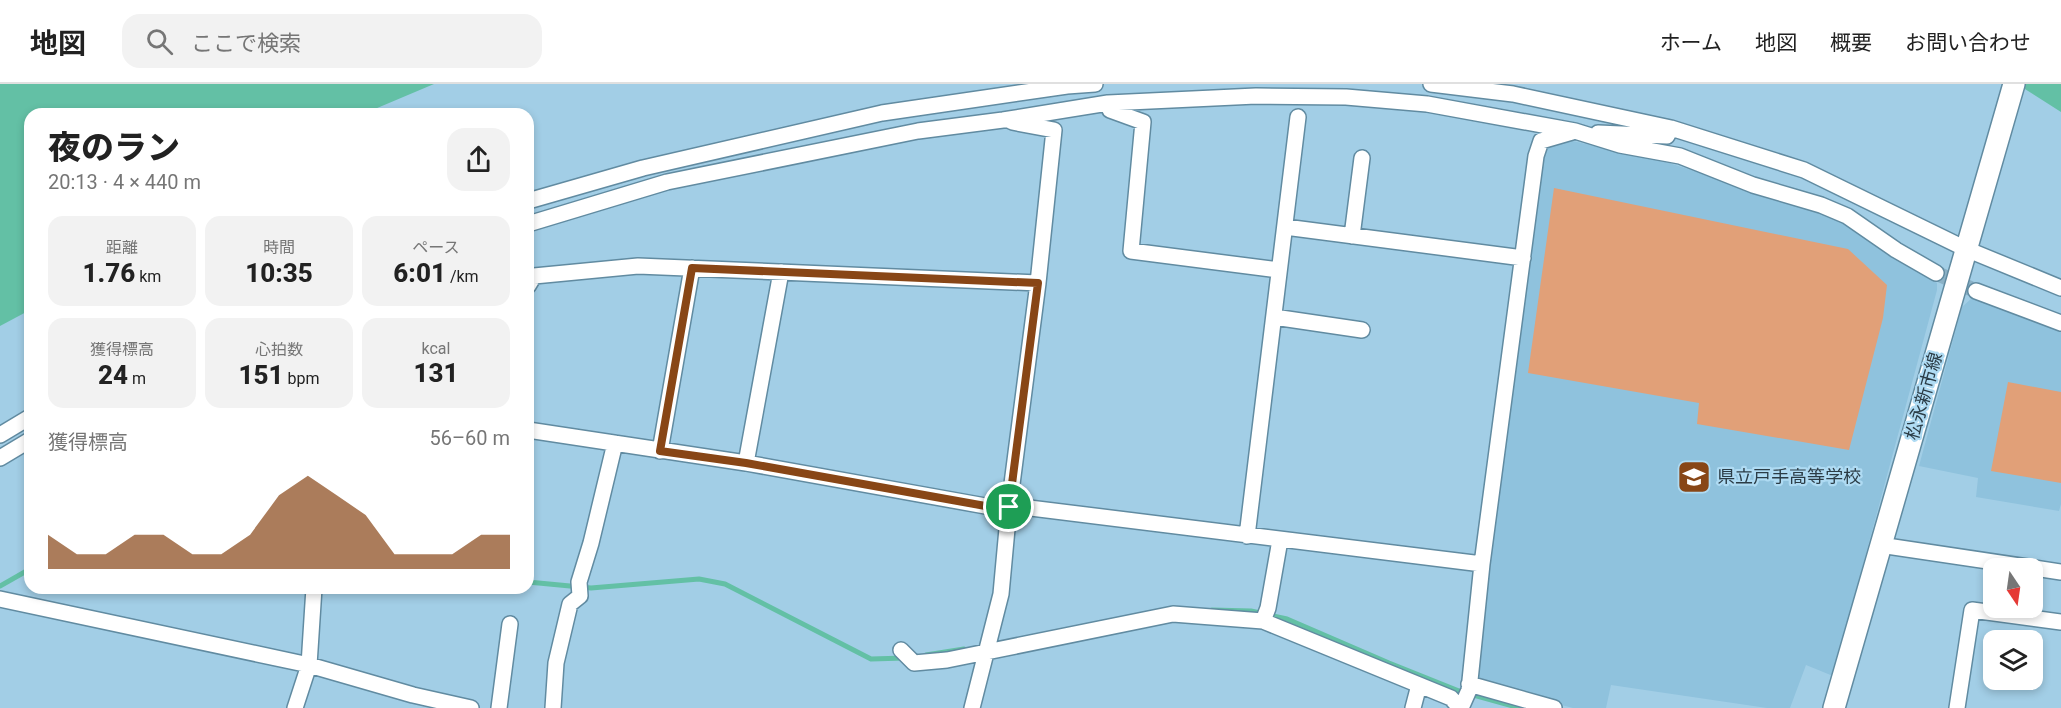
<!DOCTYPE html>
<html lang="ja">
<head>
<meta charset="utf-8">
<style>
	:root { --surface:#fff; --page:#f2f2f2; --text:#222; --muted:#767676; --line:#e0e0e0; --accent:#884616 }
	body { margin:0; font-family:Roboto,"Noto Sans JP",sans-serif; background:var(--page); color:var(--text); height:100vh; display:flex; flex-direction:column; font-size:22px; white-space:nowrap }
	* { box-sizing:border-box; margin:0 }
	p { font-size:20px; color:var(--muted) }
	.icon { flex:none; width:33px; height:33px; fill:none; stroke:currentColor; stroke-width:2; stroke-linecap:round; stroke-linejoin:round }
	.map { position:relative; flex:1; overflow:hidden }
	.drawer { position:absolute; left:24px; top:24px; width:510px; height:486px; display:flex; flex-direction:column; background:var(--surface); border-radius:18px; box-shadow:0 3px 9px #0003 }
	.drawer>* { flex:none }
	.needle { width:39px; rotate:167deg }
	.buttons { position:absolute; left:1983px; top:474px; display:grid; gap:12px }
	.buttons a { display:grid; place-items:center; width:60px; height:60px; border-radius:12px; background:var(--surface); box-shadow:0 3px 9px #0003; font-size:30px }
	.pin { position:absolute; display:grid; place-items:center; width:51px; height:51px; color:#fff; margin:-26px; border:3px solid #fff; border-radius:50%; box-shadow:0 2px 6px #0007 }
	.round { display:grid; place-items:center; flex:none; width:63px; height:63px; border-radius:18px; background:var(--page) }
	.headline { display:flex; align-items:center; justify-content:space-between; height:102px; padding:0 24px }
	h1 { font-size:33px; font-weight:800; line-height:45px }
	.stats { display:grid; grid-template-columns:repeat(3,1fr); gap:9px; height:102px; padding:6px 24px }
	.stats div { display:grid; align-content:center; border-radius:15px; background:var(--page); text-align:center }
	.stats b { font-size:26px; font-weight:800 }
	.stats small { font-size:16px; font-weight:400 }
	.stats p { font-size:16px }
	.chart { height:168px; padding:12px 24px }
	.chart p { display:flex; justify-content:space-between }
	.chart svg { width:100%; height:108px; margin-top:6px; fill:var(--accent); opacity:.7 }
	header { display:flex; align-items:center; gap:36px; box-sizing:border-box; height:84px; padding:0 30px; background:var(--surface); border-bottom:2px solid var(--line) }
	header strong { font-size:28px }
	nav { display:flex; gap:33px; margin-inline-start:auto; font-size:21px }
	.search { width:420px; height:54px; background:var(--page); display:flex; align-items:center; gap:15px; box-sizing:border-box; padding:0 21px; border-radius:18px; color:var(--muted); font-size:22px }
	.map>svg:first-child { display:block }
	.built { fill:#8fc2dd }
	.green { fill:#e1a078 }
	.water { fill:#63c0a5 }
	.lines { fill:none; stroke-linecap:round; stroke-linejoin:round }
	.stream { stroke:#63c0a5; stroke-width:5 }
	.street-tunnel { stroke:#8ab1c6; stroke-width:15; stroke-dasharray:15 8; stroke-linecap:butt }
	.street-casing { stroke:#618ba1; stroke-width:18 }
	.secondary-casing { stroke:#618ba1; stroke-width:24 }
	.street { stroke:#fff; stroke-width:15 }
	.secondary { stroke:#fff; stroke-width:21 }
	.route-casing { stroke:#fff; stroke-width:12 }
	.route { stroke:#884616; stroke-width:8 }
	.labels { text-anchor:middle; stroke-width:4.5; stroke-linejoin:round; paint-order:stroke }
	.street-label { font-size:18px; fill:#2b3c46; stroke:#afdbf3 }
	.poi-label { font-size:18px; fill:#2b3c46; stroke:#afdbf3; text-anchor:start }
</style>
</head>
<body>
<header>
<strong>地図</strong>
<div class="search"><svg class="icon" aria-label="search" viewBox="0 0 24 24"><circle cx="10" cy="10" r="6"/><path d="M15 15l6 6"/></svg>ここで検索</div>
<nav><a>ホーム</a><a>地図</a><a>概要</a><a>お問い合わせ</a></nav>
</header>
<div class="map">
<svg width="2061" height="624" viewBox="0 0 2061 624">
	<rect width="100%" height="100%" fill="#a2cee6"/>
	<path class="built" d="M1564,55L1669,79L1827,129L1937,199V206L1833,592L1806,581L1790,624H1767L1611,601L1606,624H1573L1474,598L1542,68Z
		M1972,214L2054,242L2061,247V420L2059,427L1976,413L1978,394L1919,382L1962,223Z"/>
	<path class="green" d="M1554,104L1848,165L1887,201L1883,234L1849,366L1697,340L1699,319L1528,289Z
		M2008,298L2061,308V399L1991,387Z"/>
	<path class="water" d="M0,0H434L363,30H30V226L0,242Z
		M2017,0H2061V28Z"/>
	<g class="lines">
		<path class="stream" d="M528,498L591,504L699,495L725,500L871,575L905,574
			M0,502L30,485
			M1212,526L1251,527L1287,535L1389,579L1459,607L1520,624
			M926,571L964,565"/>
		<path class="street-tunnel" d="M1936,189L1976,207"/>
		<defs>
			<path id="street" d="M1431,0L1513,10L1671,44L1804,86L1966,165L2061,204
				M1108,19L1110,26L1143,38L1131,167L1279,186
				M1598,49L1667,52L1671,44
				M528,117L643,84L882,29L1067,2L1095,0
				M528,140L667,98L918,47L1003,36L1108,19L1256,12L1346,13L1427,20L1575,47L1620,61L1680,72L1753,101L1821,121L1847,132L1896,166L1936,189
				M1285,143L1523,174
				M1352,152L1362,74
				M528,202L534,192L638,182L1038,199
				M1976,207L2061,239
				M1274,233L1362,246
				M528,346L746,379L1002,425L1014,422L1482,480
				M0,351L30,333
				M660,367L692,184
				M0,374L30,356
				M746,379L781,188
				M1247,452L1298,33
				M1880,461L2061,488
				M0,515L309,581L413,611L471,624
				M1263,537L1268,524L1280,456
				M901,566L914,579L947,576L1173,530L1263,537L1451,614L1460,624
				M1469,600L1554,624
				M295,624L309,581L314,504
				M499,624L510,540
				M553,624L556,579L570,520L580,512L579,498L591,459L615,359
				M972,624L1001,510L1009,423L1038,199L1054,46L1012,38
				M1413,624L1419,601
				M1461,624L1469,606L1482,480L1536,72L1541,57L1572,48
				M1957,624L1972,526L2061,538"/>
			<path id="secondary" d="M1834,624L2014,0"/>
		</defs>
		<use href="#street" class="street-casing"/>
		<use href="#secondary" class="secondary-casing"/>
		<use href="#street" class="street"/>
		<use href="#secondary" class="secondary"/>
	</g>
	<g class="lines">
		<defs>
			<path id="route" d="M692,184L1038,199L1009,423L1002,425L746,379L660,367Z"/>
		</defs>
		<use href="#route" class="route-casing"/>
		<use href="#route" class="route"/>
	</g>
	<defs>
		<symbol id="school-square" viewBox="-11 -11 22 22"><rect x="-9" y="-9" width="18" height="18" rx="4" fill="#884616" stroke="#afdbf3"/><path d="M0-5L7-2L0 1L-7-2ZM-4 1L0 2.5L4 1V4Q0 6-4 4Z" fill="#fff"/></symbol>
	</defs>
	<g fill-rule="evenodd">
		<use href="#school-square" x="1675" y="374" width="38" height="38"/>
	</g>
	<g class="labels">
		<g class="street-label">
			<text transform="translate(1924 312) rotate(-74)" y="6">松永新市線</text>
		</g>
		<g class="poi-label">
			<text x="1717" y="399">県立戸手高等学校</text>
		</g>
	</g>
</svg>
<div class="buttons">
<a><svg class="needle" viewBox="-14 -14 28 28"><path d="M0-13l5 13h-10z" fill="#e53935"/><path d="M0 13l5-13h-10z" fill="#767676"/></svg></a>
<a><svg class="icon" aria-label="layers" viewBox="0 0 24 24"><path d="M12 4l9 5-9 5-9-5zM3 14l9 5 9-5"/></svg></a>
</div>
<div class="pin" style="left:1009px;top:423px;background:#1e9e55"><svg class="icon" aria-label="arrive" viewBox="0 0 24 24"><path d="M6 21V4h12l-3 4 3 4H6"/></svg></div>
<section class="drawer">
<div class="headline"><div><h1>夜のラン</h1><p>20:13 · 4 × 440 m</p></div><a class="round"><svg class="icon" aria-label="share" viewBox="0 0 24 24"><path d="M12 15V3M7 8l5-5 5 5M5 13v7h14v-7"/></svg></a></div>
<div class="stats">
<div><p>距離</p><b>1.76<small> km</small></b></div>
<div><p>時間</p><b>10:35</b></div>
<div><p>ペース</p><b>6:01<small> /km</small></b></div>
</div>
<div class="stats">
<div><p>獲得標高</p><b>24<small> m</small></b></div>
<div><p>心拍数</p><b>151<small> bpm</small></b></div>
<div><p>kcal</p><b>131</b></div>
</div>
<div class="chart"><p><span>獲得標高</span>56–60 m</p>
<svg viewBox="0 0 160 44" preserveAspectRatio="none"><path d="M0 44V30L10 38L20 38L30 30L40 30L50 38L60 38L70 30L80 14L90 6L100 14L110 22L120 38L130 38L140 38L150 30L160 30V44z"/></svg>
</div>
</section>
</div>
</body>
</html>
